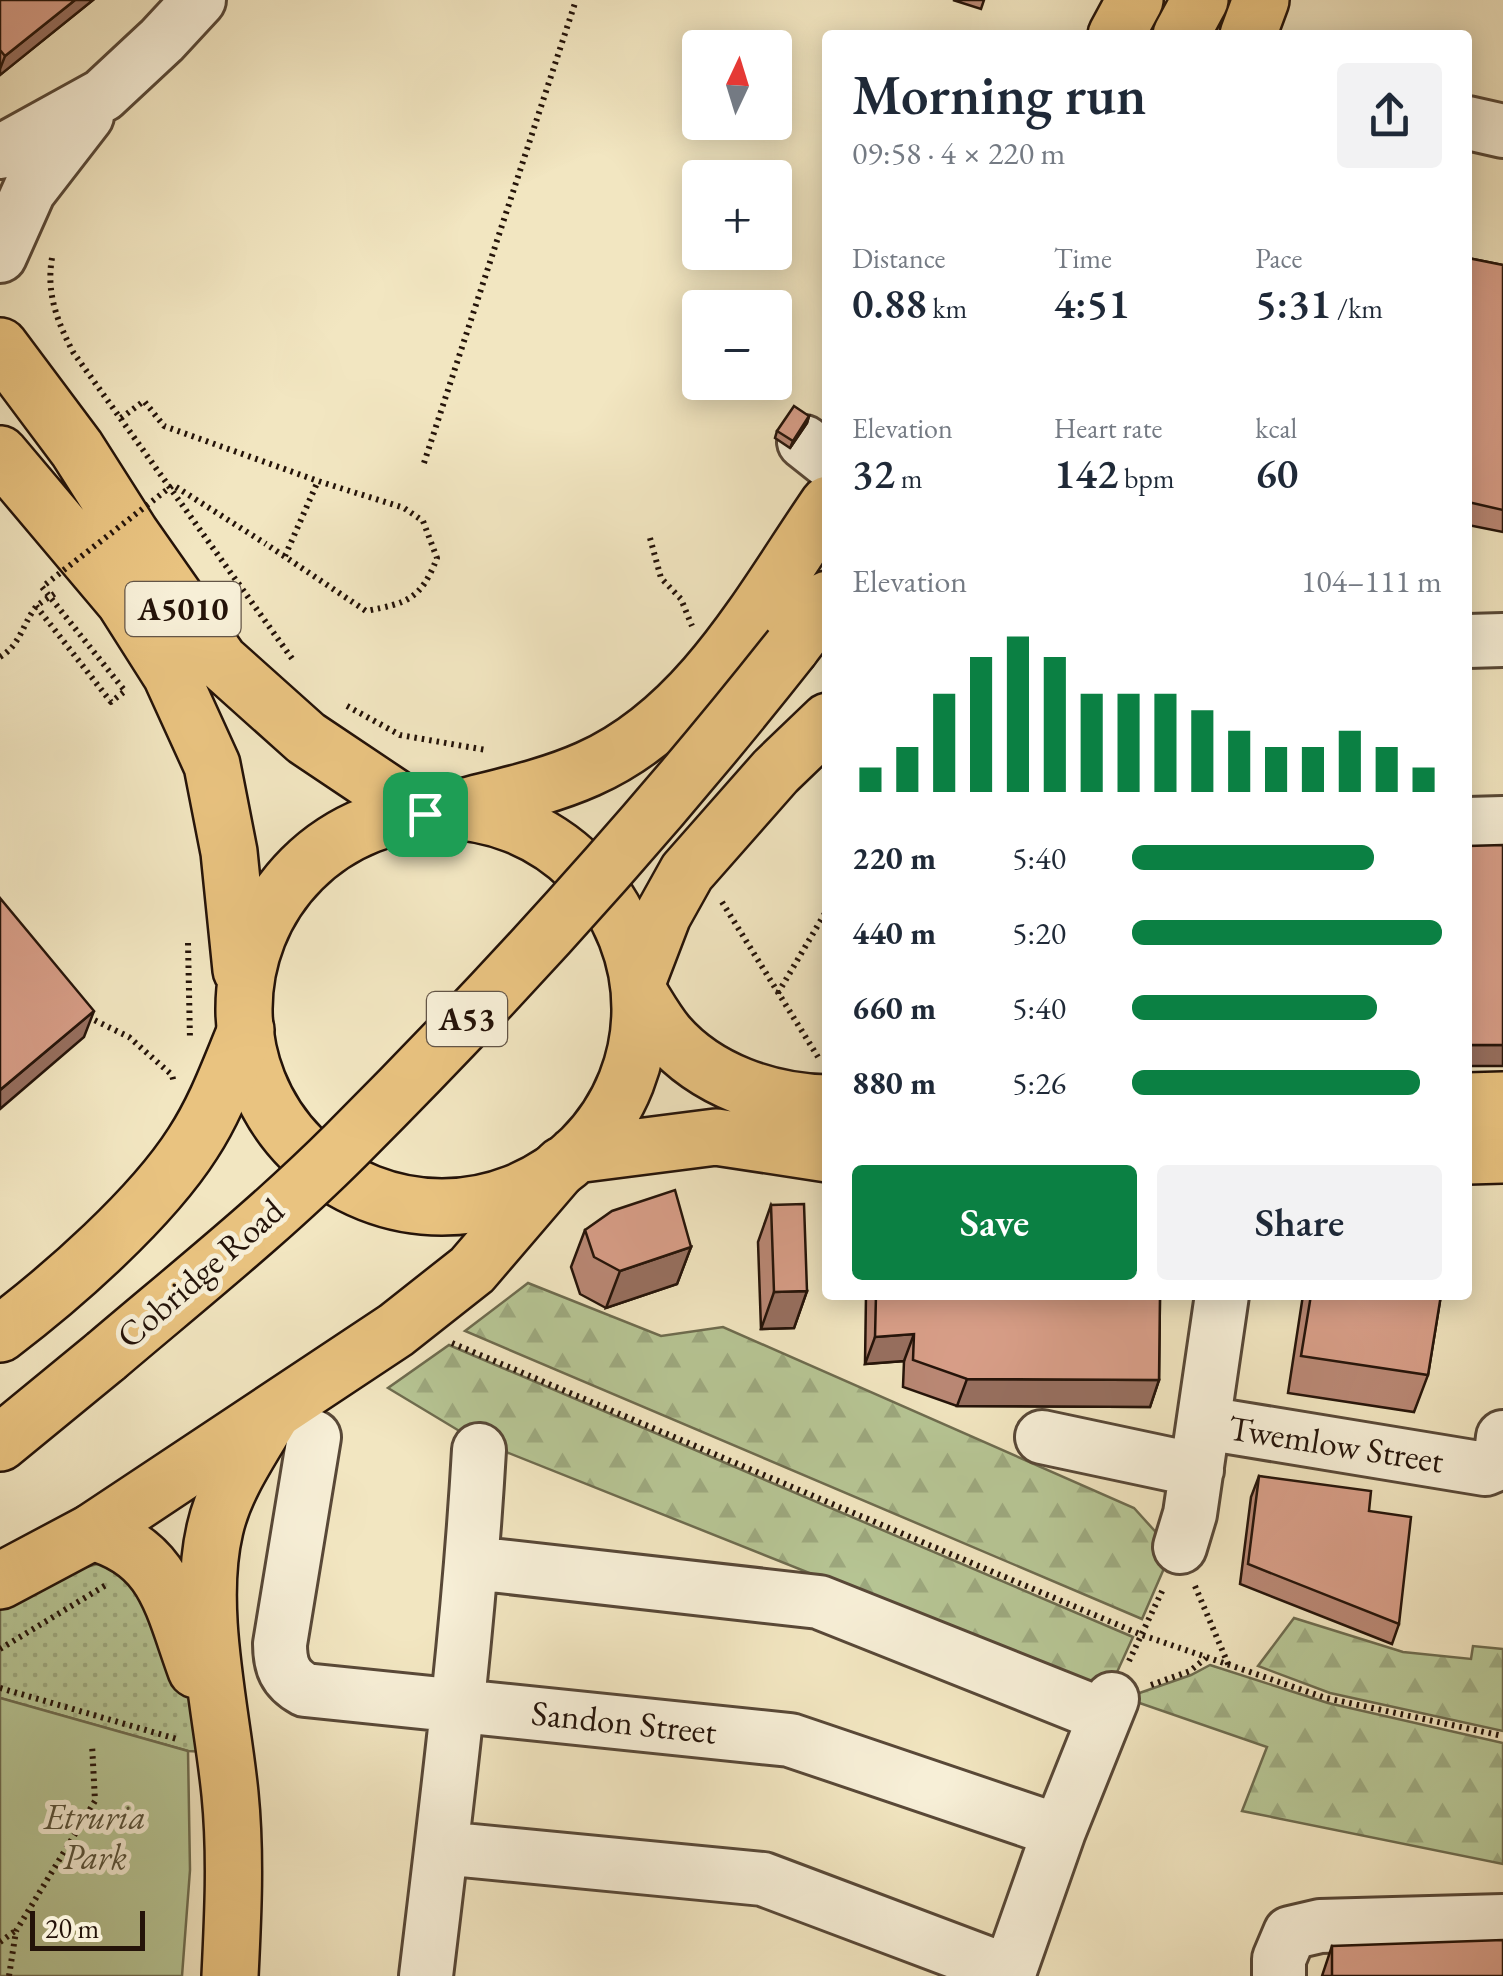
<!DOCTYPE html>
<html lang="en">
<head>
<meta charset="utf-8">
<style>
	:root { --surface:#fff; --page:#f2f2f3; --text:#1f2937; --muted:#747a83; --accent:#0b8043 }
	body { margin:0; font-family:"EB Garamond",serif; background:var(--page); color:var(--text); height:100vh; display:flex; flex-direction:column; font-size:38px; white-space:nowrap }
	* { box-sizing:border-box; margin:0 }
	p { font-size:32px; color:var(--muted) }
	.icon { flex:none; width:55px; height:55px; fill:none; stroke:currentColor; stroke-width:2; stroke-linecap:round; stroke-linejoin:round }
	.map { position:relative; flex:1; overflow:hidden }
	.side { position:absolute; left:822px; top:30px; width:650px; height:1270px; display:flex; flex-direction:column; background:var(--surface); border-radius:10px; box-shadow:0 5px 25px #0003 }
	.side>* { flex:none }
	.needle { width:65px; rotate:4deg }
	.fabs { position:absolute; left:682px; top:30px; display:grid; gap:20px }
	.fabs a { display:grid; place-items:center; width:110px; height:110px; border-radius:10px; background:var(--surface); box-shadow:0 5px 25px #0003; font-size:50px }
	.scale { position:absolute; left:30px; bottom:25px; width:115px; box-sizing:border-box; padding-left:10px; border:5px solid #241309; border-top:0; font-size:28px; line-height:35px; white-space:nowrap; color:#241309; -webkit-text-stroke:8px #f7efd7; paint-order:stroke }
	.pin { position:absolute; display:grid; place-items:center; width:85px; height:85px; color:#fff; margin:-42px; border-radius:20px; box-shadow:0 5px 15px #0006 }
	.round { display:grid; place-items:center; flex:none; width:105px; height:105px; border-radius:10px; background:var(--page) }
	.summary { display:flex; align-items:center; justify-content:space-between; height:170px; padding:0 30px }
	h1 { font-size:55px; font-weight:600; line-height:75px }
	.metrics { display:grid; grid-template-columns:repeat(3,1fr); gap:15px; height:170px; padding:10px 30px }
	.metrics div { display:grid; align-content:center }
	.metrics b { font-size:42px; font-weight:600 }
	.metrics small { font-size:28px; font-weight:400 }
	.metrics p { font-size:28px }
	.chart { height:280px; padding:20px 30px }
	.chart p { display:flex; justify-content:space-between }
	.chart svg { width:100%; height:180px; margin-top:10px; stroke:var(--accent); stroke-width:6 }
	.primary-button { display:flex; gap:20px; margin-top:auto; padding:20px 30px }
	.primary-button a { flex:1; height:115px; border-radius:10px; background:var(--accent); color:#fff; font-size:40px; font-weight:600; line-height:115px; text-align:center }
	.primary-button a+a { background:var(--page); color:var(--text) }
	ul { padding:0 30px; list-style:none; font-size:32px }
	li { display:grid; grid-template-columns:160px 120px 1fr; align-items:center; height:75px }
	li i { height:25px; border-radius:12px; background:var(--accent) }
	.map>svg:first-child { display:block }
	.grass { fill:url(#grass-dots); stroke:#6e6c4f; stroke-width:2.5 }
	.forest { fill:url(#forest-firs); stroke:#6e6c4f; stroke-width:2.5 }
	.park { fill:#b7c695; stroke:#6e6c4f; stroke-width:2.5 }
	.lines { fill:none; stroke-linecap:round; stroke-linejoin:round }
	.minor-casing { stroke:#584837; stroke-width:58 }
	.major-casing { stroke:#241309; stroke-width:60 }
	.highway-casing { stroke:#241309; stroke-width:60 }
	.path { stroke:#241309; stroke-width:6; stroke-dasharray:2.5 5; stroke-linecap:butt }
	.minor { stroke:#f7efd7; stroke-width:52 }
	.major { stroke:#e9c380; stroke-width:55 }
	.highway { stroke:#e9c380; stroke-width:55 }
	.highway-bridge-casing { stroke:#241309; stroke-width:60; stroke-linecap:butt }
	.path-bridge { stroke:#241309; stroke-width:6; stroke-dasharray:2.5 5; stroke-linecap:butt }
	.highway-bridge { stroke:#e9c380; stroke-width:55 }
	.wall { fill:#ba8875; stroke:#241309; stroke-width:2.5 }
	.shaded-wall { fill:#976f5f; stroke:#241309; stroke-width:2.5 }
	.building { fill:#d89e88; stroke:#241309; stroke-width:2.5 }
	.labels { text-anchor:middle; stroke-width:10; stroke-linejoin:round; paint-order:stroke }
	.shield { fill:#f7efd7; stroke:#635547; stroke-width:2.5 }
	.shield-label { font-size:32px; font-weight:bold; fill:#241309 }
	.street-label { font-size:35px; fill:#241309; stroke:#f7efd7 }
	.park-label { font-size:35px; font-style:italic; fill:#57523a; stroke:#f7efd7 }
</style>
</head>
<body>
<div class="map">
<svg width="1503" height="1976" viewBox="0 0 1503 1976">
	<defs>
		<pattern id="grass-dots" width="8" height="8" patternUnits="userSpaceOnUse" patternTransform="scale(2.5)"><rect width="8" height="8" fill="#b7c695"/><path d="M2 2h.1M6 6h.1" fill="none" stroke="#9da97f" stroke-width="1.8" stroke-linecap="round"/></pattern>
		<pattern id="forest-firs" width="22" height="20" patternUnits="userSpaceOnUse" patternTransform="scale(2.5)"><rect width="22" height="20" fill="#b7c695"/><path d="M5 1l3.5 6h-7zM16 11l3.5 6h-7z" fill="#9da97f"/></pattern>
	</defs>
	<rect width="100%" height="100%" fill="#f2e6c1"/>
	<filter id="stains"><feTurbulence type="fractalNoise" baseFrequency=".002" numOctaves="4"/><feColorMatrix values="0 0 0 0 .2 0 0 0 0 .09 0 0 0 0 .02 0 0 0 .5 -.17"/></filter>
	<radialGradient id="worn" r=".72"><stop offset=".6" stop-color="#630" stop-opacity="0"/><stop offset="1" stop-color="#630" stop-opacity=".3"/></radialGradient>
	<path class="grass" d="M104,1562L129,1568L225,1753L188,1751L0,1698V1608L76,1570Z"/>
	<path class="forest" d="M528,1283L661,1336L723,1327L1134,1508L1172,1550L1142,1619L465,1331Z
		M449,1345L1133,1637L1108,1692L471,1438L388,1388Z
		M1294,1618L1403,1652L1471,1659L1473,1646L1503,1649V1731L1330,1693L1258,1666Z
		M1210,1665L1328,1703L1503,1743V1864L1242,1811L1267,1747L1125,1698L1191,1675Z"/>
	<path class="park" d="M0,1698L188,1751L190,1870L182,1976H0Z"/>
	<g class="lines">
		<defs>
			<path id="minor" d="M1468,123L1503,131
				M0,152L103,95L162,40L199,0
				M0,256L29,191L87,116
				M804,442L828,461
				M1468,641L1503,640
				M1468,824L1503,823
				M1205,1423L1485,1469L1500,1463L1503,1437
				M314,1437L280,1644C280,1666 285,1679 305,1690L790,1740L1059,1831
				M1042,1437L1197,1470
				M1180,1547L1190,1514L1222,1295
				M473,1563L819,1602L1105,1716
				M442,1848L763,1879L1010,1972
				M426,1976C447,1801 469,1626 479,1450
				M1008,1976L1059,1831L1112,1699
				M1279,1976V1959L1290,1933L1320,1926L1503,1921"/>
			<path id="major" d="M0,346L77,449L131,534L220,661L306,738L394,797L425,814
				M0,454L124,601L171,675L212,765L229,852L241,970
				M244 1009a198 198 0 1 1 396 0a198 198 0 1 1-396 0Z
				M641,996C649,1009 657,1023 667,1035C706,1080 769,1102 828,1103
				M1468,1101L1503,1100
				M575,1155L716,1137L828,1154
				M1468,1156L1503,1155
				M92,1532C166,1552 172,1605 196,1670
				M230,1976C233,1915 236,1854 230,1794C222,1712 196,1609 215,1529C224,1488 251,1450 272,1414"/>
			<path id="highway" d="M1116,35L1135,0
				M1181,35L1200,0
				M1248,35L1261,0
				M791,648L828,599
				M440,813C489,799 541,790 588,769C699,720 762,600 828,504
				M640,975L663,915L687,872L776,771L828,721
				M0,1334C62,1287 151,1209 193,1143C216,1108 230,1068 246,1030
				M0,1443L106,1356
				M0,1581L92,1532L396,1330L472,1270L562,1165"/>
		</defs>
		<use href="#minor" class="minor-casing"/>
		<use href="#major" class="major-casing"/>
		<use href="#highway" class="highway-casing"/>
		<path class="path" d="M52,258C46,293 57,321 73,352L293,660
			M121,418L144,401L164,426L318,481L404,508L423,521L437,558C421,599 408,603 366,611L266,544
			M424,463L576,0
			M650,538L661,578L681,599L692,626
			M285,556L318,481
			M0,657C20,645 22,626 35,608C40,602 50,597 57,592
			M347,706L400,735L486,750
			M722,902L818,1057
			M188,943L190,1040
			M778,993L828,908
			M88,1017L129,1037L172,1075L174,1083
			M452,1343L1142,1635L1326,1698L1503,1736
			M1195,1586L1229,1666
			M0,1649L106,1585
			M1129,1661L1164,1587
			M1151,1685L1190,1671L1206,1658
			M0,1688L177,1739
			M0,1942L15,1931
			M9,1976L16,1931L95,1801L92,1744"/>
		<use href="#minor" class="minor"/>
		<use href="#major" class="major"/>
		<use href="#highway" class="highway"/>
		<defs>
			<path id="highway-bridge" d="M106,1356C187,1287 271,1220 346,1145C503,988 653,823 791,648"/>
		</defs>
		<use href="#highway-bridge" class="highway-bridge-casing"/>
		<path class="path-bridge" d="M36,606L111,702L125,691L42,587L173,485L266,544"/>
		<use href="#highway-bridge" class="highway-bridge"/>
	</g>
	<path class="wall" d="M0,0H93L0,75Z
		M953,0H984L981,9Z
		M1468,258L1503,265V532L1468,525Z
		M809,416L807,423L790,448L775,438L777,431Z
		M771,1205L807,1291L794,1328L761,1329L758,1242Z
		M585,1230L691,1247L677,1284L606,1308L580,1294L571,1267Z
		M866,1295H1160L1159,1380L1150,1407L957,1406L903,1387L904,1361L865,1364Z
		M1303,1295H1441L1428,1375L1414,1412L1288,1393Z
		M1259,1476L1369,1511L1399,1624L1392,1644L1240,1584L1251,1497Z
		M1332,1946L1503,1976H1322Z"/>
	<path class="shaded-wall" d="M75,0H93L0,75V69L5,56Z
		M809,416L807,423L790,448L793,441Z
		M94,1011L84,1037L0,1109V1090Z
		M1468,1045H1503V1066H1468Z
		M691,1247L677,1284L606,1308L620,1271Z
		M807,1291L794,1328L761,1329L774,1292Z
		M914,1334L904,1361L865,1364L875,1337Z
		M967,1379L1159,1380L1150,1407L957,1406Z"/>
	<path class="building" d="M0,0H75L5,56L0,50Z
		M1468,258L1503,265V510L1468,502Z
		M794,406L809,416L793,441L777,431Z
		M1503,845V1045H1468V846Z
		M0,898L94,1011L0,1090Z
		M675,1190L691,1247L620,1271L594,1257L585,1230L612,1211Z
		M804,1204L807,1291L774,1292L771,1205Z
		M876,1295H1160L1159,1380L967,1379L913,1360L914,1334L875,1337Z
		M1311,1295H1441L1428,1375L1301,1356Z
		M1259,1476L1371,1491L1369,1511L1411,1517L1399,1624L1248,1564Z
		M1503,1940V1976H1332V1946Z"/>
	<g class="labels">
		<g class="shield">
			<rect x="125.5" y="582" width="115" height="54" rx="8"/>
			<rect x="427" y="992" width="80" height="54" rx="8"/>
		</g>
		<g class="shield-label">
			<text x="183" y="620">A5010</text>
			<text x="467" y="1030">A53</text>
		</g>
		<g class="street-label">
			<text transform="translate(200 1273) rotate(-41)" y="12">Cobridge Road</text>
			<text transform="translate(1336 1444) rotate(9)" y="12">Twemlow Street</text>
			<text transform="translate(624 1722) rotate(6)" y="12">Sandon Street</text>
		</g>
		<g class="park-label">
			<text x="95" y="1829">Etruria<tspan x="95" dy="40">Park</tspan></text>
		</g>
	</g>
	<rect width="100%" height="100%" filter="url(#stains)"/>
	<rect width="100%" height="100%" fill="url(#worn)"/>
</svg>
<div class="fabs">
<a><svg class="needle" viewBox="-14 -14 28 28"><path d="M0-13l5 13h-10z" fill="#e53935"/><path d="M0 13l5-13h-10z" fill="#747a83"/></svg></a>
<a>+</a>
<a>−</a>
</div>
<div class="scale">20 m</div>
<div class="pin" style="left:425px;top:814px;background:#1e9e55"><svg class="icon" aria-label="arrive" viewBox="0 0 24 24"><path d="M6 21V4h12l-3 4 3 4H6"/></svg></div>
<section class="side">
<div class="summary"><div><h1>Morning run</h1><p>09:58 · 4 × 220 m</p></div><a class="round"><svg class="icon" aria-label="share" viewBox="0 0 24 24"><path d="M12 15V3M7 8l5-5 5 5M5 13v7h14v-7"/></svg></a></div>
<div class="metrics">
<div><p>Distance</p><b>0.88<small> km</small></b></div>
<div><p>Time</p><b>4:51</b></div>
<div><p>Pace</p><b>5:31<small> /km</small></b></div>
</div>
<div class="metrics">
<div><p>Elevation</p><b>32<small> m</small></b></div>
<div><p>Heart rate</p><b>142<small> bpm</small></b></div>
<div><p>kcal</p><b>60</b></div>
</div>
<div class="chart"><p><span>Elevation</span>104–111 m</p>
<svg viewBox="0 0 160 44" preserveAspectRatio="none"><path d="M5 44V38M15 44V33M25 44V20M35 44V11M45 44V6M55 44V11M65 44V20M75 44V20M85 44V20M95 44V24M105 44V29M115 44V33M125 44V33M135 44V29M145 44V33M155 44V38"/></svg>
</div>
<ul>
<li><b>220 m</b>5:40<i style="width:78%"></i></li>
<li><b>440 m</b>5:20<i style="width:100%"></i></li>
<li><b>660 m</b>5:40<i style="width:79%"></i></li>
<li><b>880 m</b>5:26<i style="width:93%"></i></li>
</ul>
<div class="primary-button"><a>Save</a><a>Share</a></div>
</section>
</div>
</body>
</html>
